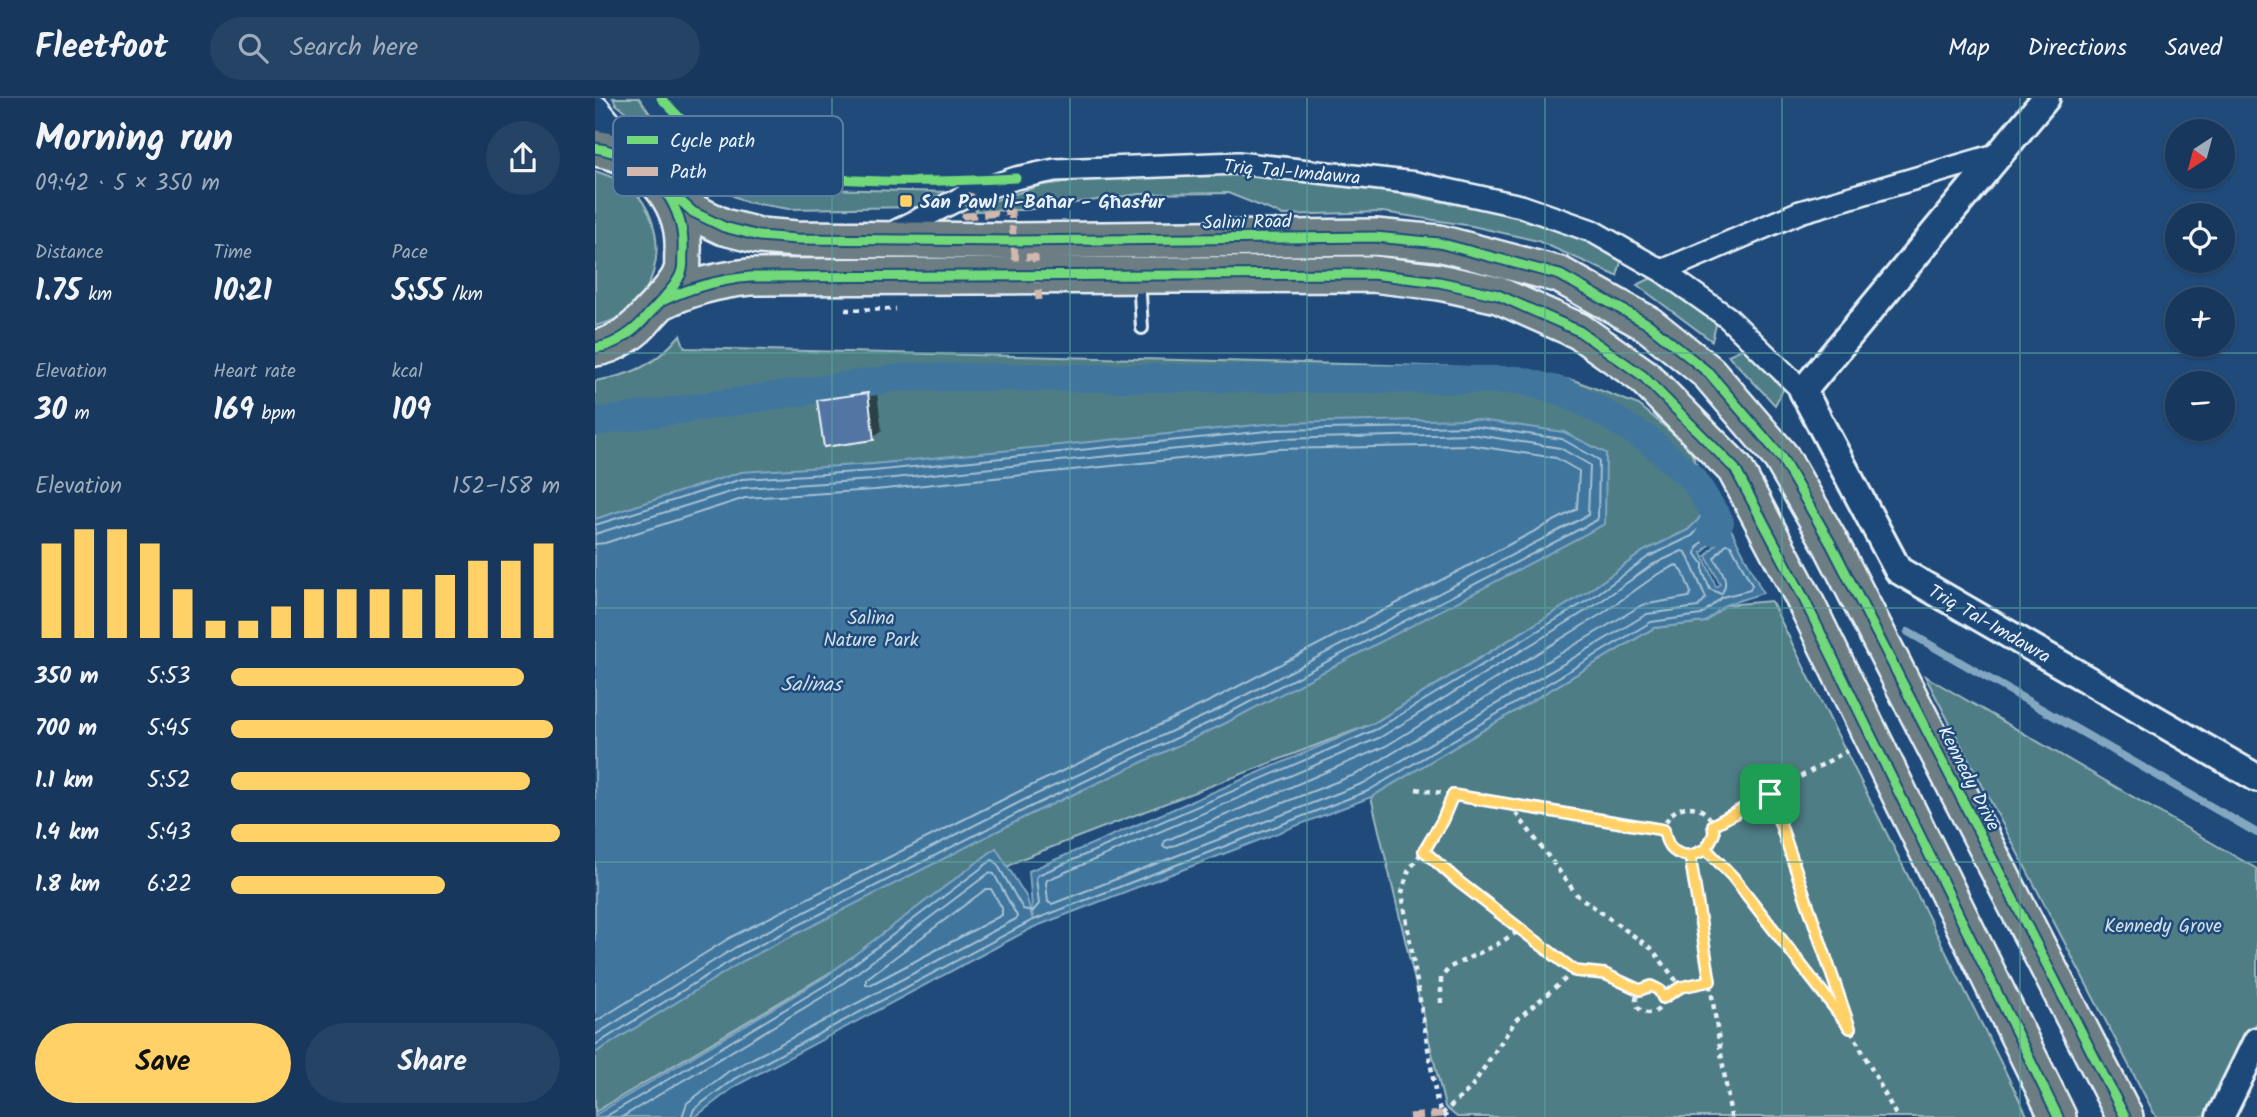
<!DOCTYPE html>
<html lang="en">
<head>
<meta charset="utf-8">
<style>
	:root { --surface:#17385c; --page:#244365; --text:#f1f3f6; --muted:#9eacbb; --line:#365272; --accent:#ffd166 }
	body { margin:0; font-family:Kalam,sans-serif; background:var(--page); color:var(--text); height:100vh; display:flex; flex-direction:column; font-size:26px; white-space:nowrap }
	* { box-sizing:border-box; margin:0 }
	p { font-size:23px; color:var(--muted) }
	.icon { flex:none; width:38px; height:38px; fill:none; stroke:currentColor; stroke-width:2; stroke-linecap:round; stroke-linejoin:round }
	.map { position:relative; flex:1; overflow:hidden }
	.side { display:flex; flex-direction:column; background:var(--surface); width:595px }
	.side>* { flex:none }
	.needle { width:46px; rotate:216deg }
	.tools { position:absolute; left:1570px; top:21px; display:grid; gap:14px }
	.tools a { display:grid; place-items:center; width:70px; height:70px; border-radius:50%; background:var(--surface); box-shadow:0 2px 5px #0004,0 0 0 2px var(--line); font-size:35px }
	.pin { position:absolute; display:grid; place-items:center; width:60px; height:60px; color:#fff; margin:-30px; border-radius:14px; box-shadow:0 4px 10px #0006 }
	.round { display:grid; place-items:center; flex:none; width:74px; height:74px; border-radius:37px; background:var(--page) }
	.overview { display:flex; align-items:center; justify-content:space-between; height:119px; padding:0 35px }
	h1 { font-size:38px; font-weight:700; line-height:52px }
	.metrics { display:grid; grid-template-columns:repeat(3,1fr); gap:10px; height:119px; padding:7px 35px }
	.metrics div { display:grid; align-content:center }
	.metrics b { font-size:30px; font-weight:700 }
	.metrics small { font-size:19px; font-weight:400 }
	.metrics p { font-size:19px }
	.chart { height:196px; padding:14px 35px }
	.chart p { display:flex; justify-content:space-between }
	.chart svg { width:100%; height:126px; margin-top:7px; stroke:var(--accent); stroke-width:6 }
	.button { display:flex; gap:14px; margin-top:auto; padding:14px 35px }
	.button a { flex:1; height:80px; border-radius:42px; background:var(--accent); color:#111; font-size:28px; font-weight:700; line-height:80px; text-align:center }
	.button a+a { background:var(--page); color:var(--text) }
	ul { padding:0 35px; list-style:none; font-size:23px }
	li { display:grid; grid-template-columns:112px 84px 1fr; align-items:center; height:52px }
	li i { height:18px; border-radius:9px; background:var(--accent) }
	header { display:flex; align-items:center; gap:42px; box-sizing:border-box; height:98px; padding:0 35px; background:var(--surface); border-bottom:2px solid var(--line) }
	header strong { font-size:33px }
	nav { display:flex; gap:38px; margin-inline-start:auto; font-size:24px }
	.search { width:490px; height:63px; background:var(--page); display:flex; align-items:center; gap:18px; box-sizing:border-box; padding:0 24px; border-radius:38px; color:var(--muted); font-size:26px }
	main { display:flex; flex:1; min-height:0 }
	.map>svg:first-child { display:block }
	.green { fill:#507d86; stroke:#9cb7bf; stroke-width:2 }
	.water { fill:#40769d; stroke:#83a7c1; stroke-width:2 }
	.shadow { fill:#0007 }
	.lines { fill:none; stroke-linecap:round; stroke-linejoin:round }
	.shore { stroke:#a5c0d4; stroke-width:2 }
	.stream { stroke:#83a7c1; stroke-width:8 }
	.canal { stroke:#40769d; stroke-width:28 }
	.building { fill:#5274a4; stroke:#e8f1f8; stroke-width:2 }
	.service-casing { stroke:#e8f1f8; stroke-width:16 }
	.minor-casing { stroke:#e8f1f8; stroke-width:26 }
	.tertiary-casing { stroke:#e8f1f8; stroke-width:32 }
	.secondary-casing { stroke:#e8f1f8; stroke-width:35 }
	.trunk-casing { stroke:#e8f1f8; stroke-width:40 }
	.path { stroke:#e8f1f8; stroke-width:4.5; stroke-dasharray:5 5; stroke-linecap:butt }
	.service { stroke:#1f4a7a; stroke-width:10 }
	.minor { stroke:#1f4a7a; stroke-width:21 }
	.tertiary { stroke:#1f4a7a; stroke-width:26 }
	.secondary { stroke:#1f4a7a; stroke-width:30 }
	.trunk { stroke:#6d7d84; stroke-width:35 }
	.quiet { stroke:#d1b7ad; stroke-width:7; stroke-dasharray:14 7; stroke-linecap:butt }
	.cycleway-casing { stroke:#1f4a7a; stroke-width:13 }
	.cycleway { stroke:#71d979; stroke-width:9 }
	.route-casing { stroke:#fff; stroke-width:14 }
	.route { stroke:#ffd166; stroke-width:9 }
	.grid { fill:none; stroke:#5ba19e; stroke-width:2; stroke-opacity:0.55 }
	.poi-dot { fill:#ffd166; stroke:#1f4a7a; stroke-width:2.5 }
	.labels { text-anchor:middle; stroke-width:5; stroke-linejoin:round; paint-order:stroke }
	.street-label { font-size:19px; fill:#e8f1f8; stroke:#1f4a7a }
	.poi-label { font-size:19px; font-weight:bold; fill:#e8f1f8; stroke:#1f4a7a; text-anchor:start }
	.park-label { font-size:19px; fill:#d1e0e7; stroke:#1f4a7a }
	.water-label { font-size:21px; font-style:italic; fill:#cfdfea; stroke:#1f4a7a }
	.key { fill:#1f4a7a; stroke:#5b7ca0; stroke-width:2 }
	.key-label { font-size:19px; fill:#e8f1f8 }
</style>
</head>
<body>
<header>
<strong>Fleetfoot</strong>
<div class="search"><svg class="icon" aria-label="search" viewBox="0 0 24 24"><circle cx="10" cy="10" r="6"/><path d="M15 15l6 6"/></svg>Search here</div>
<nav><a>Map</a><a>Directions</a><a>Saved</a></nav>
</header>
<main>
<section class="side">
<div class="overview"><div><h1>Morning run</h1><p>09:42 · 5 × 350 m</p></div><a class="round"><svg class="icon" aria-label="share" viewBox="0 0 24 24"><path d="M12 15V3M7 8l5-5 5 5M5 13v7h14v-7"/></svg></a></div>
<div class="metrics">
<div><p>Distance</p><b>1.75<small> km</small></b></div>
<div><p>Time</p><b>10:21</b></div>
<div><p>Pace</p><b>5:55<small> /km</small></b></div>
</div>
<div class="metrics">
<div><p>Elevation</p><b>30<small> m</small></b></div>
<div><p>Heart rate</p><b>169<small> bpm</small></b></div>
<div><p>kcal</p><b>109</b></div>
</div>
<div class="chart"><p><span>Elevation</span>152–158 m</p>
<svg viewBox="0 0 160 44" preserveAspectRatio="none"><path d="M5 44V11M15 44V6M25 44V6M35 44V11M45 44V27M55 44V38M65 44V38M75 44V33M85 44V27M95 44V27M105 44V27M115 44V27M125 44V22M135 44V17M145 44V17M155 44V11"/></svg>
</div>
<ul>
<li><b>350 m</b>5:53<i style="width:89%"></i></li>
<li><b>700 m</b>5:45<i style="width:98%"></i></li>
<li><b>1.1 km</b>5:52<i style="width:91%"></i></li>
<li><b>1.4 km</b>5:43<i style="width:100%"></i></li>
<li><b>1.8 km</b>6:22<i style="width:65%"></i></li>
</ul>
<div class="button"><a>Save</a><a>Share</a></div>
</section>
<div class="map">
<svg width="1662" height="1019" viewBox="0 0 1662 1019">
	<rect width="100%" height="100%" fill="#1f4a7a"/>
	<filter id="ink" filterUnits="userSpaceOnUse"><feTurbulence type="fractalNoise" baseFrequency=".0143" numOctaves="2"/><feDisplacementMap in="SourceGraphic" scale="14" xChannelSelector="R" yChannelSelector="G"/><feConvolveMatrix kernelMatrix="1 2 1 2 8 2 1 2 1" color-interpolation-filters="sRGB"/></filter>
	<g filter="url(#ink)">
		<path class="green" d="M18,0H44L58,20L104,61L161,85L224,91L358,94L325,109L194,111L151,104L118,88L76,50L21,6Z
			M0,73C15,78 31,84 42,96C80,142 61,215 0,228Z
			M624,74L799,95L946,122L1028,157L1022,178L943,143L877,128L788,114L688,117L633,95L545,96L430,112L381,113L380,109L447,87L530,78Z
			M1063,177L1122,223L1117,243L1042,187Z
			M85,237L90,250L915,270L981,283L1044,307L1093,348L1117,399L1103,422L1093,432L1049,453L994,493L779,625L426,761L0,1014V283C38,277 60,267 85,237Z
			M1149,250L1190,288L1180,307L1133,257Z
			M1176,503L1433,1019H862L850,1009L776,699L1059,530L1110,524L1130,507Z
			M1330,578L1662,771V925L1616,1019H1561Z"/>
		<path class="water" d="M877,321L969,334L1011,355L1010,426L629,626L436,716L148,863L0,955V421L146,374L278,366L681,325Z
			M1117,399L1131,426L1107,455L1121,489L1125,486L1111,458L1135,429L1168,495L1130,507L1110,524L1059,530L776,699L439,829L142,987L100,1019H0V1017L230,879L401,750L432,800L438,823L434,773L779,625L994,493L1049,453L1093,432L1103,422Z"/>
		<path class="shadow" d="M281,288L287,332L278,340L224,302L233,294Z"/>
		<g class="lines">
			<path class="shore" d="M0,427L147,381L278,373L682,332L877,328L967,341L1004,362L1003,419L1002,422L626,619L433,710L145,857L0,947
				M0,436L148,390L279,382L682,341L876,336L965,350L995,367L993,417L622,612L429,702L141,849L0,937
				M0,446L10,445L150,400L280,392L683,351L875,347L961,360L984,373L982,411L617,602L425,693L136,839L0,924
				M1087,453L1091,454L1111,500L1103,509L1052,516L769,685L457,806L453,804L451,785L452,782L786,639L1002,506L1057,467Z
				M1081,467L1088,474L1096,495L1094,499L1047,507L764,675L573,750L568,748L570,743L791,648L1008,515L1063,476Z
				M391,791H396L407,810V817L275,887L271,886V881Z
				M10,1019L234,885L397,762L401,764L428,811L438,813L444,806L441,780L443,777L782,631L998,499L1053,459L1097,438L1116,417L1119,419L1122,426L1102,450L1101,456L1108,466V474L1115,491L1126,496C1136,483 1126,472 1119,460L1131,446L1136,447L1157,487L1155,492L1127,499L1106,517L1056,524L773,693L436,823L139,981L99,1011L96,1019
				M27,1019L239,892L394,775L399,776L422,818L421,821L134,973L92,1005L87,1019"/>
			<path class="stream" d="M1313,534L1662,735"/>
			<path class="canal" d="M0,324L310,279L924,282L969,294L1011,316L1055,343L1099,382L1125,424L1116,433"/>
		</g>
		<path class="building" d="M273,295L279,342L229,349L222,302Z"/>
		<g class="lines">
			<defs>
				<path id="service" d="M544,180L547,230"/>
				<path id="minor" d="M293,137L376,95L421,80L460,72L643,65L821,85L926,108L997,133L1067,173L1205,114L1404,56
					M1067,173L1132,219L1208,293"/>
				<path id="tertiary" d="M1451,0L1208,293L1303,472L1662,680
					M1625,1019L1662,943"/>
				<path id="secondary" d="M0,13L44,66"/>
				<path id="trunk" d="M0,50C50,57 91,102 88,154C87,160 89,169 86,175C82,188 62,207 53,217C41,232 20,248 0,250
					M62,82L98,114L129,129L164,138L202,141L419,143L780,139L844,145L965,177L1053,226L1114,275L1186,359L1236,446L1530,1019
					M65,204C95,189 122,182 155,179L777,176L844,184L903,197L984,233L1048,278L1140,371L1207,497L1463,1019"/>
			</defs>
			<use href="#service" class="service-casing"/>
			<use href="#minor" class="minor-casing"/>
			<use href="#tertiary" class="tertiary-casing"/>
			<use href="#secondary" class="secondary-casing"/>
			<use href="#trunk" class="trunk-casing"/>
			<path class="path" d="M250,212L301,211
				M821,691L1069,732
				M1175,696L1255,930L1302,1019
				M915,707L982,797L1057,851L1086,889
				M1069 734a25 25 0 1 1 50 0a25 25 0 1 1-50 0Z
				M1118,727L1252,653
				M1111,751L1138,779L1253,926
				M829,753L864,784L980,873
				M1095,758L1136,1019
				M1041 902a13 13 0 1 1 26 0a13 13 0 1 1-26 0Z
				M1068,900L1086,889L1115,883
				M846,905V880L855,869L901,847L927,831
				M847,1016L875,991L921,922L980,873L1010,876L1045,892
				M852,1019L847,1016L842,1004L807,795L813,774L840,735L858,697"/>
			<use href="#service" class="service"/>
			<use href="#minor" class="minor"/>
			<use href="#tertiary" class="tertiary"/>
			<use href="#secondary" class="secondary"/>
			<use href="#trunk" class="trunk"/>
			<path class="quiet" d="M376,95L370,118L416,114L420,159H440L444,202
				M814,1019L847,1016"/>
			<defs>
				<path id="cycleway" d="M66,0C85,20 106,43 131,56C172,77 215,80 261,82C315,85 367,83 421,80
					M0,50C50,57 91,102 88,154C87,160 89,169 86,175C82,188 62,207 53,217C41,232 20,248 0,250
					M62,82L98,114L129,129L164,138L202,141L419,143L780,139L844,145L965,177L1053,226L1114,275L1186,359L1236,446L1530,1019
					M65,204C95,189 122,182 155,179L777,176L844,184L903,197L984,233L1048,278L1140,371L1207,497L1463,1019"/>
			</defs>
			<use href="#cycleway" class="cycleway-casing"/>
			<use href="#cycleway" class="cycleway"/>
		</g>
	</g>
	<g class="lines" filter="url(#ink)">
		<defs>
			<path id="route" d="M1175,696L1118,727L1119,736L1111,751L1095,758L1115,883L1086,889L1068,900L1064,892L1056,888L1045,892L1010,876L980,873L864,784L829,753L847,723L858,697L1069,732C1072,756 1091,764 1111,751L1138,779L1255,930L1175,696"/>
		</defs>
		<use href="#route" class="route-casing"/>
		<use href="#route" class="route"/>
	</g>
	<path class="grid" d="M237,0V1019M475,0V1019M712,0V1019M950,0V1019M1187,0V1019M1425,0V1019M0,255H1662M0,510H1662M0,764H1662"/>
	<rect class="poi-dot" x="304" y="96" width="14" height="14" rx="3.5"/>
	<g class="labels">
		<g class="street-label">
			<text transform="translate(697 73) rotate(5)" y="7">Triq Tal-Imdawra</text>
			<text transform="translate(652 123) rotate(-1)" y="7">Salini Road</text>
			<text transform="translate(1395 525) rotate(30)" y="7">Triq Tal-Imdawra</text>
			<text transform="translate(1375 680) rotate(63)" y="7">Kennedy Drive</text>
		</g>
		<g class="poi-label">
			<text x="325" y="110">San Pawl il-Baħar - Għasfur</text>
		</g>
		<g class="park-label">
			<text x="276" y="526">Salina<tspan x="276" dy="22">Nature Park</tspan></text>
			<text x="1568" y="834">Kennedy Grove</text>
		</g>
		<g class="water-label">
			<text x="216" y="593">Salinas</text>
		</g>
	</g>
	<rect x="18" y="18" width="230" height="80" rx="10" class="key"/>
	<rect x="32" y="38" width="31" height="8" fill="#71d979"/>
	<rect x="32" y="69" width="31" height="9" fill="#d1b7ad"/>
	<g class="key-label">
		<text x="75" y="49">Cycle path</text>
		<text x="75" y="80">Path</text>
	</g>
</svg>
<div class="tools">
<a><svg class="needle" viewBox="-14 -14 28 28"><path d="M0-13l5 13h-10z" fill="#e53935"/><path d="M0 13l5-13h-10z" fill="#9eacbb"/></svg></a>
<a><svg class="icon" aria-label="locate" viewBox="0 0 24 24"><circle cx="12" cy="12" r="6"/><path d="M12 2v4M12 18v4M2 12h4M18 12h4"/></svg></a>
<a>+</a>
<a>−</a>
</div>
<div class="pin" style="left:1175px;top:696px;background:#1e9e55"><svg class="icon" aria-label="arrive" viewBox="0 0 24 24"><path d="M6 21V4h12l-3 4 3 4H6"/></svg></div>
</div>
</main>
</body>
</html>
